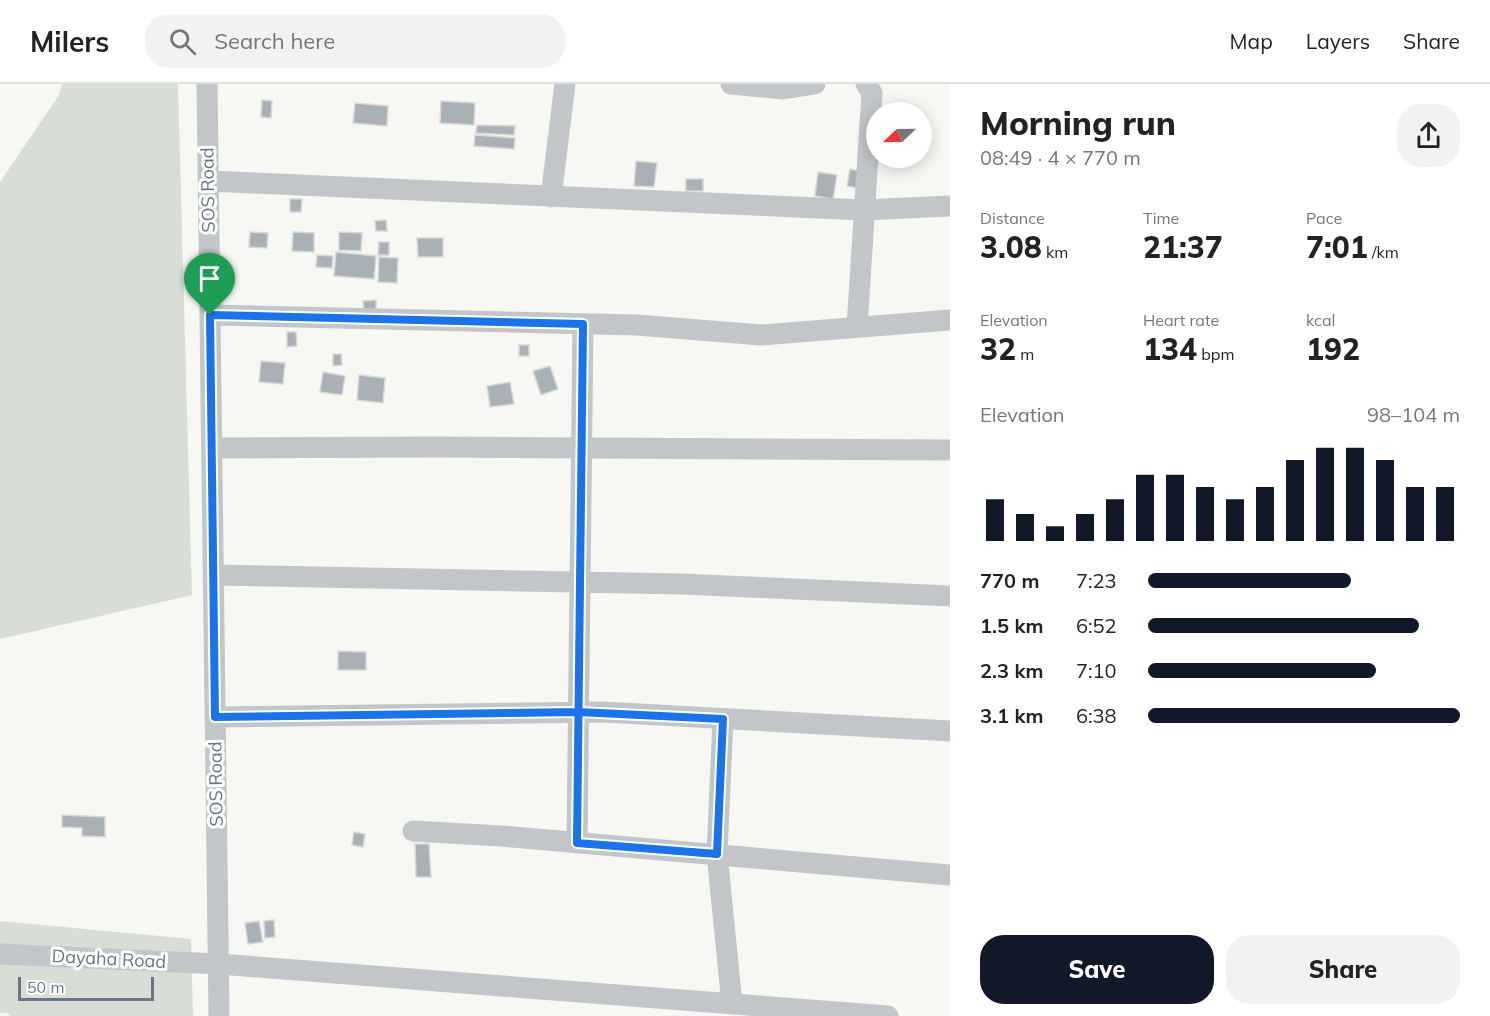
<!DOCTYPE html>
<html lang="en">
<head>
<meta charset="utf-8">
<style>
	:root { --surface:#fff; --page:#f2f2f2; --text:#222; --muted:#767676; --line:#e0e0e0; --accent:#111827 }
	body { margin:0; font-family:Mulish,sans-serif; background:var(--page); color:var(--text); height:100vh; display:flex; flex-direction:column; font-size:22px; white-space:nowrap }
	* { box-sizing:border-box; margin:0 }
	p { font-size:20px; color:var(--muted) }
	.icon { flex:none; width:33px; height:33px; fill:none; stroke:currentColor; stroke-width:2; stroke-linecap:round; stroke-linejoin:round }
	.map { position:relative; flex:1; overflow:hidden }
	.side { display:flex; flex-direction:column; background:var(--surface); width:540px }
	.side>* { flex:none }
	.needle { width:39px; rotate:248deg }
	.buttons { position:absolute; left:866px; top:18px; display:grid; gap:12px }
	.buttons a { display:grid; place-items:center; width:66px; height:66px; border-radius:50%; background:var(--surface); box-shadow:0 3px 15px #0003; font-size:30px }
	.scale { position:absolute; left:18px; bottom:15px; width:136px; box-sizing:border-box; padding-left:6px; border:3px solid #677883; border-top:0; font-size:16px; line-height:21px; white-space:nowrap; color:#677883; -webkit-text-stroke:4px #fff; paint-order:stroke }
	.pin { position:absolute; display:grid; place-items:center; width:51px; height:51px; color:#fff; margin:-62px -26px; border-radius:50% 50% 50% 0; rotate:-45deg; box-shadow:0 0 6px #0007 }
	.pin .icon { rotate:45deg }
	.round { display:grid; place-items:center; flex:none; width:63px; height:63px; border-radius:24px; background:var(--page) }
	.head { display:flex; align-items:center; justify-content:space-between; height:102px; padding:0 30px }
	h1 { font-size:33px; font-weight:800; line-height:45px }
	.figures { display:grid; grid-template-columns:repeat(3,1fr); gap:9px; height:102px; padding:6px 30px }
	.figures div { display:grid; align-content:center }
	.figures b { font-size:30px; font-weight:800 }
	.figures small { font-size:16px; font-weight:400 }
	.figures p { font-size:16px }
	.chart { height:168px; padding:12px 30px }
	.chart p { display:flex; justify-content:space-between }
	.chart svg { width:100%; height:108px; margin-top:6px; stroke:var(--accent); stroke-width:6 }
	.action { display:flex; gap:12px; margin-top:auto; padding:12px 30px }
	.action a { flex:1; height:69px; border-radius:24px; background:var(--accent); color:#fff; font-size:24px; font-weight:800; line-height:69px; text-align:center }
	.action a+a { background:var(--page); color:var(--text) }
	ul { padding:0 30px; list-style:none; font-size:20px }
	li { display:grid; grid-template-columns:96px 72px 1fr; align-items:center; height:45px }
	li i { height:15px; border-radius:8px; background:var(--accent) }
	header { display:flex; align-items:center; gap:36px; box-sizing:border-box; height:84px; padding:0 30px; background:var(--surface); border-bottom:2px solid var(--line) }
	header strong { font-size:28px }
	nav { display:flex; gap:33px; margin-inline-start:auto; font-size:21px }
	.search { width:420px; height:54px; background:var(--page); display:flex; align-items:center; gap:15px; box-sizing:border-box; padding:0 21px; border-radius:24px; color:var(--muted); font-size:22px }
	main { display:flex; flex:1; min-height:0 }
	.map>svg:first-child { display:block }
	.green { fill:#d8ded5 }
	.building { fill:#a9b1b6; stroke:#d8d8d6; stroke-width:1.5 }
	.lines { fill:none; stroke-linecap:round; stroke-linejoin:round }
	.minor { stroke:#c2c6c9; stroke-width:21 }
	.route-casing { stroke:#fff; stroke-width:12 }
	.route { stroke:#1a73e8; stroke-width:8 }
	.labels { text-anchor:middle; stroke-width:6; stroke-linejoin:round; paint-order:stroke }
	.street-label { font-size:18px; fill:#677883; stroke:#fff }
</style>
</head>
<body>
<header>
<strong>Milers</strong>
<div class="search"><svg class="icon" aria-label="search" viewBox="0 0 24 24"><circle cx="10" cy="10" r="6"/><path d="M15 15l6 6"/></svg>Search here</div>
<nav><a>Map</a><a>Layers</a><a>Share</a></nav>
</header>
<main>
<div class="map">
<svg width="950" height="932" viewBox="0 0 950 932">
	<rect width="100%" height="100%" fill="#f7f7f4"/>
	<path class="green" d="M62,0H178L192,511L0,555V98L59,11Z
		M0,837L191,855L193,932H10L7,929H0Z"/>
	<path class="building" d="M262,16L272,17L271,34L261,33Z
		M441,17L475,19L474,41L440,39Z
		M355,19L388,22L387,42L353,39Z
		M477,41L515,42L514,51L476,49Z
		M475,51L515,54L514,65L474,62Z
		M636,77L657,79L654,103L634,102Z
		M850,85L860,87L857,104L847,102Z
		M818,88L837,91L833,115L815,112Z
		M686,95H703V107H686Z
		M290,115H302L301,128H290Z
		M386,136L387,147H376L375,137Z
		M250,148L268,149L267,164L249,163Z
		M293,148L314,149V168L292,167Z
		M339,148L362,149L361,167L339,166Z
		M417,154H443V173H418Z
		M379,158H389V171H378Z
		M336,168L376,172L374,195L334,192Z
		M317,171L333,172L332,184L316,183Z
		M379,173L398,174L397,199L378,198Z
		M376,216V226L364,227L363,217Z
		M287,248H296L297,262L287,263Z
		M519,261H529V272H519Z
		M333,270H341L342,281L333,282Z
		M261,277L285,279L283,300L259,298Z
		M550,282L558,305L541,311L533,287Z
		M323,288L345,292L342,311L320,308Z
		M359,291L385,294L383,319L357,316Z
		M510,298L514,320L490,323L487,302Z
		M338,567L366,568V586H338Z
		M62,731L105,733V753L82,752V744L62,743Z
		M354,748L365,750L363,763L352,761Z
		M415,760H429L431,793H416Z
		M274,836L275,853L265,854L264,837Z
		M259,837L263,858L248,860L245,839Z"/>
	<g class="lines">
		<path class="minor" d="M207,0L219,932
			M731,0L783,5L815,0
			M208,97L864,126L950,122
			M551,113L565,0
			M210,231L637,241L761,251L950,236
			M857,243L872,9L866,0
			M212,364L436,363L950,366
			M214,491L683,500L950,512
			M215,633L603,628L950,647
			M723,635L717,770L732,920
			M413,747L501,752L950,791
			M577,759L583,240
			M0,870L219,880L888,932"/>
	</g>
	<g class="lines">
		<defs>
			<path id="route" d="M210,231L215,633L578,628L723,635L717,770L577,759C579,586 581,413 583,240L210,231"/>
		</defs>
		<use href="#route" class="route-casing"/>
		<use href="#route" class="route"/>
	</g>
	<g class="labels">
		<g class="street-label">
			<text transform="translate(208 106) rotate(-91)" y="6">SOS Road</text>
			<text transform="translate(216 700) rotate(-91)" y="6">SOS Road</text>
			<text transform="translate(109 875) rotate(3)" y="6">Dayaha Road</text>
		</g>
	</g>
</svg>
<div class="buttons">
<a><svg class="needle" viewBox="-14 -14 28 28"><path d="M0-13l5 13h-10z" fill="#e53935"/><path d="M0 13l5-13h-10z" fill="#767676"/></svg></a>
</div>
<div class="scale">50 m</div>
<div class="pin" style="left:210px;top:231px;background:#1e9e55"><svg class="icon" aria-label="arrive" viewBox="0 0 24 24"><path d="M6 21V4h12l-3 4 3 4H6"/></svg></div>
</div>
<section class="side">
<div class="head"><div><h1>Morning run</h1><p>08:49 · 4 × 770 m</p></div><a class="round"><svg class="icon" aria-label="share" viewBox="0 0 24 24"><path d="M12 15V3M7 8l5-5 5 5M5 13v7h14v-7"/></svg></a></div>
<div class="figures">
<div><p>Distance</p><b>3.08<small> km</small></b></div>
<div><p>Time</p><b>21:37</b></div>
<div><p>Pace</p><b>7:01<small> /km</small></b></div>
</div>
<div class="figures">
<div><p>Elevation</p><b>32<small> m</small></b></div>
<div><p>Heart rate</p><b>134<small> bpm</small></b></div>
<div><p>kcal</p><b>192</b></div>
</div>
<div class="chart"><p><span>Elevation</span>98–104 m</p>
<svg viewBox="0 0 160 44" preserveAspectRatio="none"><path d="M5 44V27M15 44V33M25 44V38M35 44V33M45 44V27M55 44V17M65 44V17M75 44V22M85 44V27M95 44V22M105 44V11M115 44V6M125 44V6M135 44V11M145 44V22M155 44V22"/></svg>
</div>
<ul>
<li><b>770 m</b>7:23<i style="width:65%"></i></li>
<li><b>1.5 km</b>6:52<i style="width:87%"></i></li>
<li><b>2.3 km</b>7:10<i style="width:73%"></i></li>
<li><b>3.1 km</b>6:38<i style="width:100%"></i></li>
</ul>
<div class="action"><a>Save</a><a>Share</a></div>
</section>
</main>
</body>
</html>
